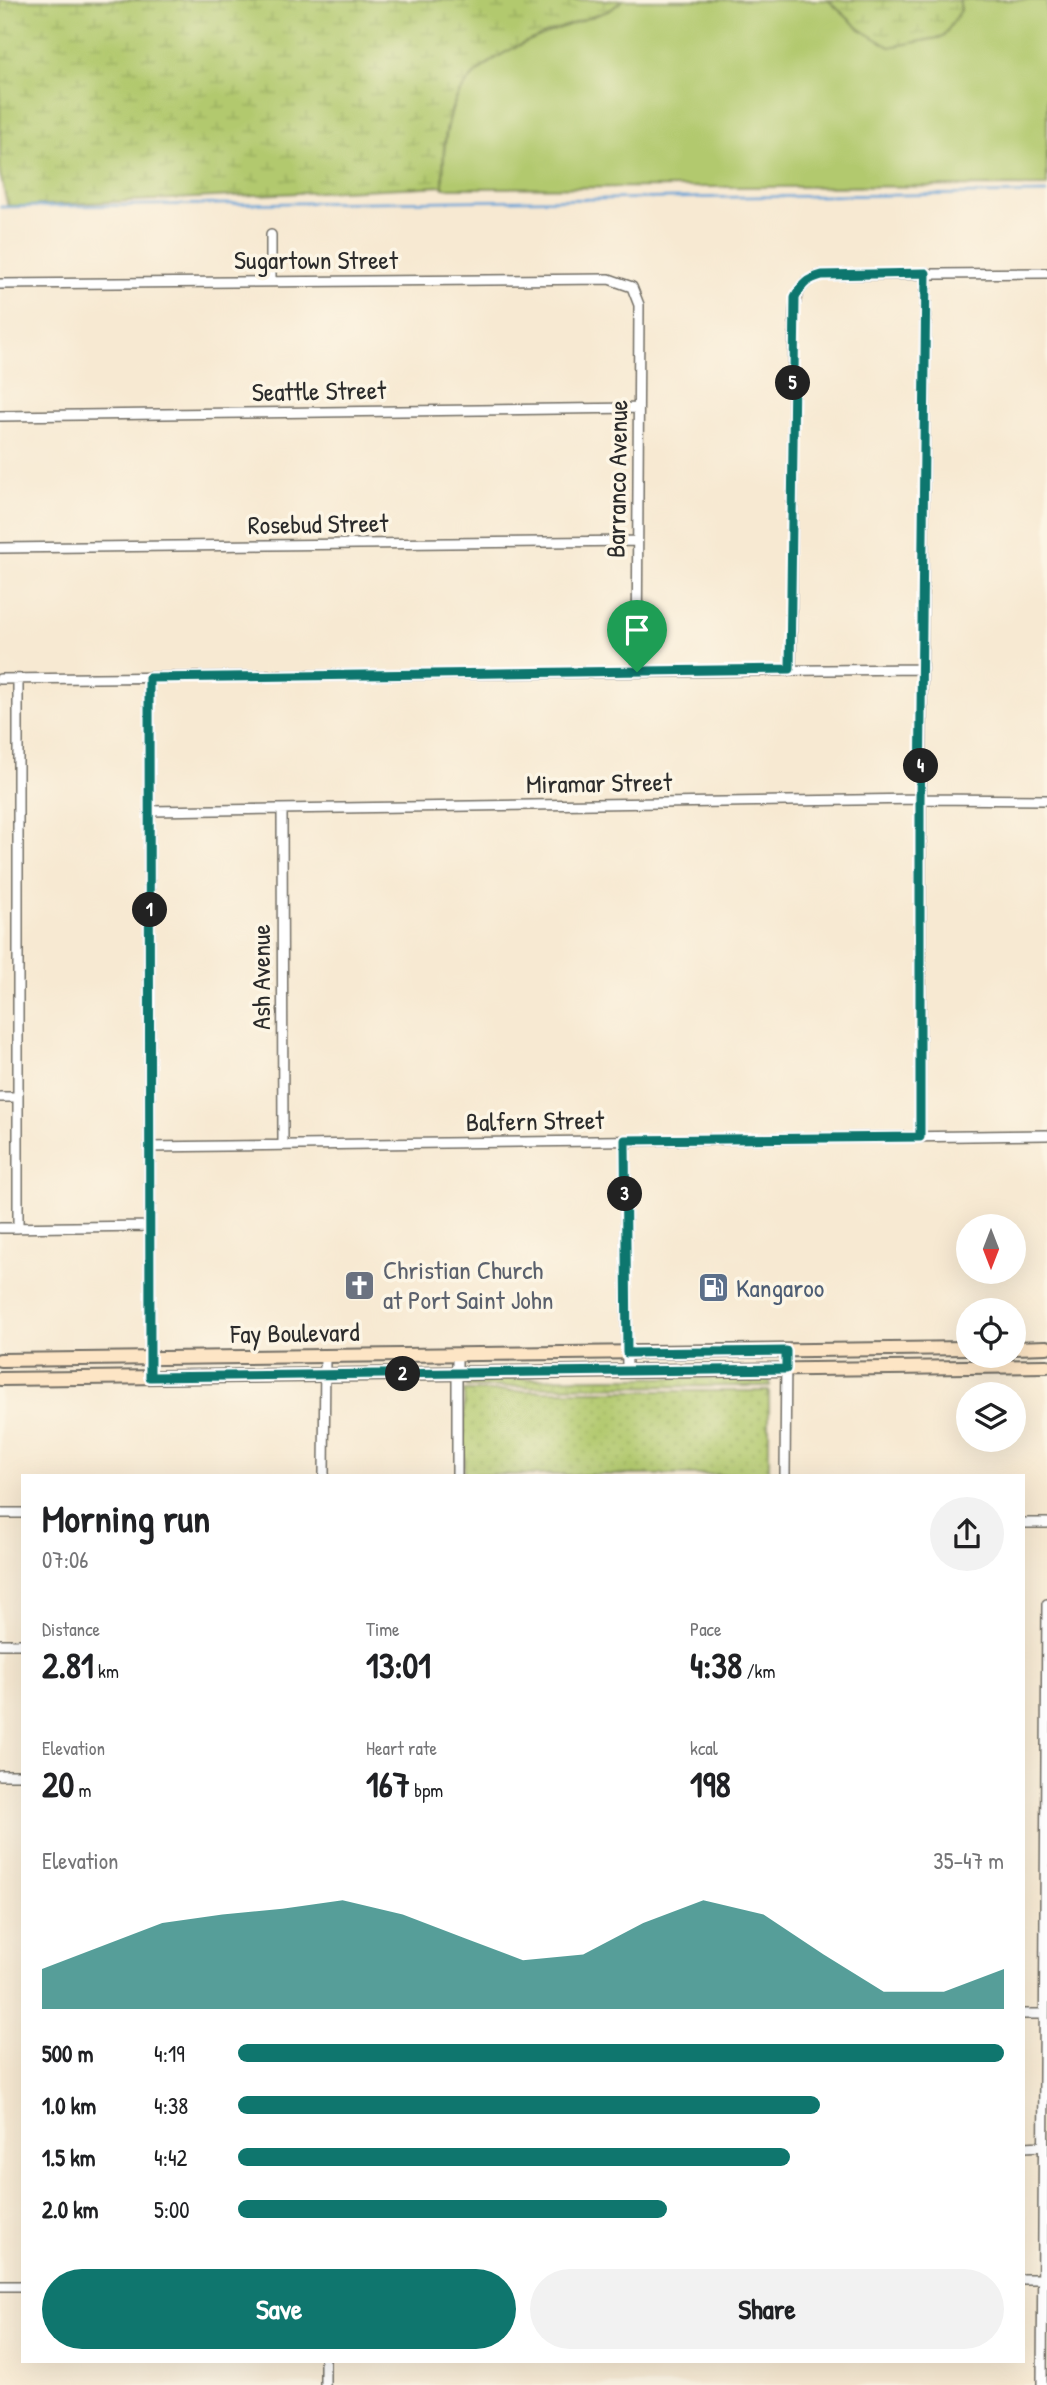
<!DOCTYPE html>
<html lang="en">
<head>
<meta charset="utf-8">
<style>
	:root { --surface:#fff; --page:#f2f2f2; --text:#202124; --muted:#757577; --accent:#0f766e }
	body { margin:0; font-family:"Patrick Hand",sans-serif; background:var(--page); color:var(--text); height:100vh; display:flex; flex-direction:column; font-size:26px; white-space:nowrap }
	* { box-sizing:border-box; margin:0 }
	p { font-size:23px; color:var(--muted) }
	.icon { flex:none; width:38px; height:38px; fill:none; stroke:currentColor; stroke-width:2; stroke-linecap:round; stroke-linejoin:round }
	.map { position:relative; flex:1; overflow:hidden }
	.side { position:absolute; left:21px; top:1474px; width:1004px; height:889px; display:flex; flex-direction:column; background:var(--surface); border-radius:0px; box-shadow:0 7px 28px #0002 }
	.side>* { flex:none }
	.needle { width:46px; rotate:180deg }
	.tools { position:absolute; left:956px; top:1214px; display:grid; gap:14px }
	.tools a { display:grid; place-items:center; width:70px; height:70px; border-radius:50%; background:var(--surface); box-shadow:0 7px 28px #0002; font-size:35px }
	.pin { position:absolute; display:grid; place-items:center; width:60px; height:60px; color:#fff; margin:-72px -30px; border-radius:50% 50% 50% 0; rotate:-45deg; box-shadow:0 0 7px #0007 }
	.pin .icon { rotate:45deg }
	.km { position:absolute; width:35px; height:35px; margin:-18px; border-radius:50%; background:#222; color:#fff; font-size:19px; line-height:35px; text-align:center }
	.round { display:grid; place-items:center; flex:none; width:74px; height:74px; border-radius:37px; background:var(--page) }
	.overview { display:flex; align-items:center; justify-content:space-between; height:119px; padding:0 21px }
	h1 { font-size:38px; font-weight:700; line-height:52px }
	.figures { display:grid; grid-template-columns:repeat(3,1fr); gap:10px; height:119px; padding:7px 21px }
	.figures div { display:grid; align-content:center }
	.figures b { font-size:35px; font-weight:700 }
	.figures small { font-size:19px; font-weight:400 }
	.figures p { font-size:19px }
	.chart { height:196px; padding:14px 21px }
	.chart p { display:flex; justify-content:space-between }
	.chart svg { width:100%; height:126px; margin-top:7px; fill:var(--accent); opacity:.7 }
	.primary-button { display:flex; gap:14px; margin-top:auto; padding:14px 21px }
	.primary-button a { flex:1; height:80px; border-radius:42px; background:var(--accent); color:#fff; font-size:28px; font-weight:700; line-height:80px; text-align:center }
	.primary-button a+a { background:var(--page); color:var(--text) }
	ul { padding:0 21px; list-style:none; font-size:23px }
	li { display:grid; grid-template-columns:112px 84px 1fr; align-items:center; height:52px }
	li i { height:18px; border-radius:9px; background:var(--accent) }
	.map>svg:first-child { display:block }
	.grass { fill:#b2c96e; stroke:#6e7a4c; stroke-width:2 }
	.wetland { fill:url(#wetland-marsh); stroke:#6e7a4c; stroke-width:2 }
	.park { fill:url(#park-dots); stroke:#6e7a4c; stroke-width:2 }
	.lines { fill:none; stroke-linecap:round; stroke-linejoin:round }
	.stream { stroke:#65a0d5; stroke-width:2.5 }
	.street-casing { stroke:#726e65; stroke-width:12 }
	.secondary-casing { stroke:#726e65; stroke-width:16 }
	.street { stroke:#fff; stroke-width:9 }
	.secondary { stroke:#fde5c5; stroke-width:12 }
	.route-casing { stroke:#fff; stroke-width:14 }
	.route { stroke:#0f766e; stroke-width:9 }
	.labels { text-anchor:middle; stroke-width:7; stroke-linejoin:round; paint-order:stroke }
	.street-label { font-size:26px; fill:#2b2b2b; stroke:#fcf5e5 }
	.worship-label { font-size:26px; fill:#5b616d; stroke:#fcf5e5; text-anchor:start }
	.service-label { font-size:26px; fill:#4e5e75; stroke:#fcf5e5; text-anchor:start }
</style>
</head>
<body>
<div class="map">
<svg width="1047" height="2385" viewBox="0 0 1047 2385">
	<defs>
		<pattern id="wetland-marsh" width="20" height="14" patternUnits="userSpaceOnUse" patternTransform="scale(1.75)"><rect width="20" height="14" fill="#b2c96e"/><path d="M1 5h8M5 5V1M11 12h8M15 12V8" fill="none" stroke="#99ad5f"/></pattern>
		<pattern id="park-dots" width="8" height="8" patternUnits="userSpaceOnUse" patternTransform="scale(1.75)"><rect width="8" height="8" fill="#b2c96e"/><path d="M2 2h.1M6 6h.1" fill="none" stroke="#99ad5f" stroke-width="1.8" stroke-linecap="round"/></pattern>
	</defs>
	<rect width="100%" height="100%" fill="#fcf5e5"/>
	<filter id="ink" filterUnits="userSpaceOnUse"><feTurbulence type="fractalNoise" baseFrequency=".0143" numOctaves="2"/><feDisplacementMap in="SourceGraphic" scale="14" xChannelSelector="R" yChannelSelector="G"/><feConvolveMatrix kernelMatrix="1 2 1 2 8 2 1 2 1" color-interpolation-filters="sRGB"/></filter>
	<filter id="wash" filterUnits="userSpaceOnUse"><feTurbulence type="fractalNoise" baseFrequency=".00686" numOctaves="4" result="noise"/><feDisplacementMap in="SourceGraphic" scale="28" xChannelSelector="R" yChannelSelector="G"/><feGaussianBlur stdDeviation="1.57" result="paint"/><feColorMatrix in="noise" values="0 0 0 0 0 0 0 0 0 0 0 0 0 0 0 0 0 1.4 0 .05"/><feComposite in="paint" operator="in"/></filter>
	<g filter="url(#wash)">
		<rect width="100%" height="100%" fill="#f7e9d2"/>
		<path class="grass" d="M623,0H828L860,29L961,10L959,0H1047V186L443,188C443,160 444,129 455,102C476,51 562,28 610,10Z"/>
		<path class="wetland" d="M0,0H623L610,10C560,29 480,49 455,101C443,126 443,159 443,186L8,207L0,174Z
			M828,0H959L961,10L943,37L890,47L860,29Z"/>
		<path class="park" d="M770,1377V1386L467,1387V1379Z
			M464,1391H769V1475H464Z"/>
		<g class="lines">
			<path class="stream" d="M0,207L1047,193"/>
		</g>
	</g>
	<g filter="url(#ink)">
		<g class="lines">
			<defs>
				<path id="street" d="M271,235V281
					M0,284L609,279L632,287L639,305L637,672
					M0,416L638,408
					M0,548L637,541
					M791,669L794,313C796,291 801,281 822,275L1047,273
					M149,678L150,1377
					M0,679L922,669
					M18,679V1228
					M282,809L283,1145
					M151,811L921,799L1047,800
					M0,1097H18
					M920,1137L921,799L926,273
					M625,1141L627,1371
					M149,1147L1047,1135
					M0,1228L149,1226
					M457,1354V1475
					M324,1475L325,1355
					M785,1475L786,1351
					M0,1513H23
					M1024,1523H1047
					M0,1644H23
					M0,1775H23
					M1024,2014H1044
					M1024,2147L1043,2146
					M1024,2279H1047
					M0,2286H23
					M325,2361V2385
					M1042,2385L1047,1604"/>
				<path id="secondary" d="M1013,1348L1047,1347
					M0,1360L968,1348
					M0,1379L1047,1366"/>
			</defs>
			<use href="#street" class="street-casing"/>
			<use href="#secondary" class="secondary-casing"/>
			<use href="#street" class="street"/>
			<use href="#secondary" class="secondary"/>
		</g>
	</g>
	<g class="lines" filter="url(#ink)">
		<defs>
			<path id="route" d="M926,273L920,799V1137L625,1140L627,1353L786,1351V1369L150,1377L149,678L790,669L795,298C802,283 808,279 822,275Z"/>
		</defs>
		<use href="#route" class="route-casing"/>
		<use href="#route" class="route"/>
	</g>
	<defs>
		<symbol id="church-square" viewBox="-11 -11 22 22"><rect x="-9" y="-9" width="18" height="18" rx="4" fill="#6b7280" stroke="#fcf5e5"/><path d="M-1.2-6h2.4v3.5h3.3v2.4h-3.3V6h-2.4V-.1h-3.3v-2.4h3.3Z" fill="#fff"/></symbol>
		<symbol id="fuel-square" viewBox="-11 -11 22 22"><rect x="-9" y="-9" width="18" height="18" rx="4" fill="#5c6f8a" stroke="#fcf5e5"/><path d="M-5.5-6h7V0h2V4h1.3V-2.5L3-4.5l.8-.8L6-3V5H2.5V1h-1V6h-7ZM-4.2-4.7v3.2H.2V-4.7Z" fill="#fff"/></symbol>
	</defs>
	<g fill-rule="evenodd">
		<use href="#church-square" x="342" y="1268" width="35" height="35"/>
		<use href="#fuel-square" x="696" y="1270" width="35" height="35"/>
	</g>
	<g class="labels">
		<g class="street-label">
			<text x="316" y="269">Sugartown Street</text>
			<text transform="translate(319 391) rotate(-1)" y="9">Seattle Street</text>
			<text transform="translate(617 479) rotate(-89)" y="9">Barranco Avenue</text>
			<text transform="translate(318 524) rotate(-1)" y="9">Rosebud Street</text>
			<text transform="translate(599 783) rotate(-1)" y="9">Miramar Street</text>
			<text transform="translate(261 977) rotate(-90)" y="9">Ash Avenue</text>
			<text transform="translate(535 1121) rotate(-1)" y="9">Balfern Street</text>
			<text transform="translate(295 1333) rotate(-1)" y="9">Fay Boulevard</text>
		</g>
		<g class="worship-label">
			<text x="383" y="1279">Christian Church<tspan x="383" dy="30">at Port Saint John</tspan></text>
		</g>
		<g class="service-label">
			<text x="736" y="1297">Kangaroo</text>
		</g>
	</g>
</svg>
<div class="tools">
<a><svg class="needle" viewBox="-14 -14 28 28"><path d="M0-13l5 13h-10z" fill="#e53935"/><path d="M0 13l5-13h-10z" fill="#757577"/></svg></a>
<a><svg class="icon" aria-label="locate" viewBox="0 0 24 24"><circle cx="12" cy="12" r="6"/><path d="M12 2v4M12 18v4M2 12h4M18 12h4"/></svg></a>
<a><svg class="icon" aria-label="layers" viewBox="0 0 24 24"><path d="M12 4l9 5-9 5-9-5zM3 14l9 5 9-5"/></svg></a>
</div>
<div class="pin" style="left:637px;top:672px;background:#1e9e55"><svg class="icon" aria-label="arrive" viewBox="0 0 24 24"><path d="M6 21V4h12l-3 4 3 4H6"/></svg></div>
<b class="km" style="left:150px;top:910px">1</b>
<b class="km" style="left:403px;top:1374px">2</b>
<b class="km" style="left:625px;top:1194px">3</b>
<b class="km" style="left:921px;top:766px">4</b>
<b class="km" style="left:793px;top:383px">5</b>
<section class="side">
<div class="overview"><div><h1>Morning run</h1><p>07:06</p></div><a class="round"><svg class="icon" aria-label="share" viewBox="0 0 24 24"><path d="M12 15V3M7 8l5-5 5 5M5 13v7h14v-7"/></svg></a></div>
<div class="figures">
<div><p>Distance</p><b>2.81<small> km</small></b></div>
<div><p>Time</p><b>13:01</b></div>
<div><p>Pace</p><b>4:38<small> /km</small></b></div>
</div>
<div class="figures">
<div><p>Elevation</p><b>20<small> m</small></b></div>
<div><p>Heart rate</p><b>167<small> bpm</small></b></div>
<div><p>kcal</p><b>198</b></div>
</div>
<div class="chart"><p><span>Elevation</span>35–47 m</p>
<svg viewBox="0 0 160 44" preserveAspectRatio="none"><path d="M0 44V30L10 22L20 14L30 11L40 9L50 6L60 11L70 19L80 27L90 25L100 14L110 6L120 11L130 25L140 38L150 38L160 30V44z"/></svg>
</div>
<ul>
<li><b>500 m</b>4:19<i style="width:100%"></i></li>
<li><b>1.0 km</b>4:38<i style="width:76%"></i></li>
<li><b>1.5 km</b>4:42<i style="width:72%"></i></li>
<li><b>2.0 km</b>5:00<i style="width:56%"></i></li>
</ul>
<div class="primary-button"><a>Save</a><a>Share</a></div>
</section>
</div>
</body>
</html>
